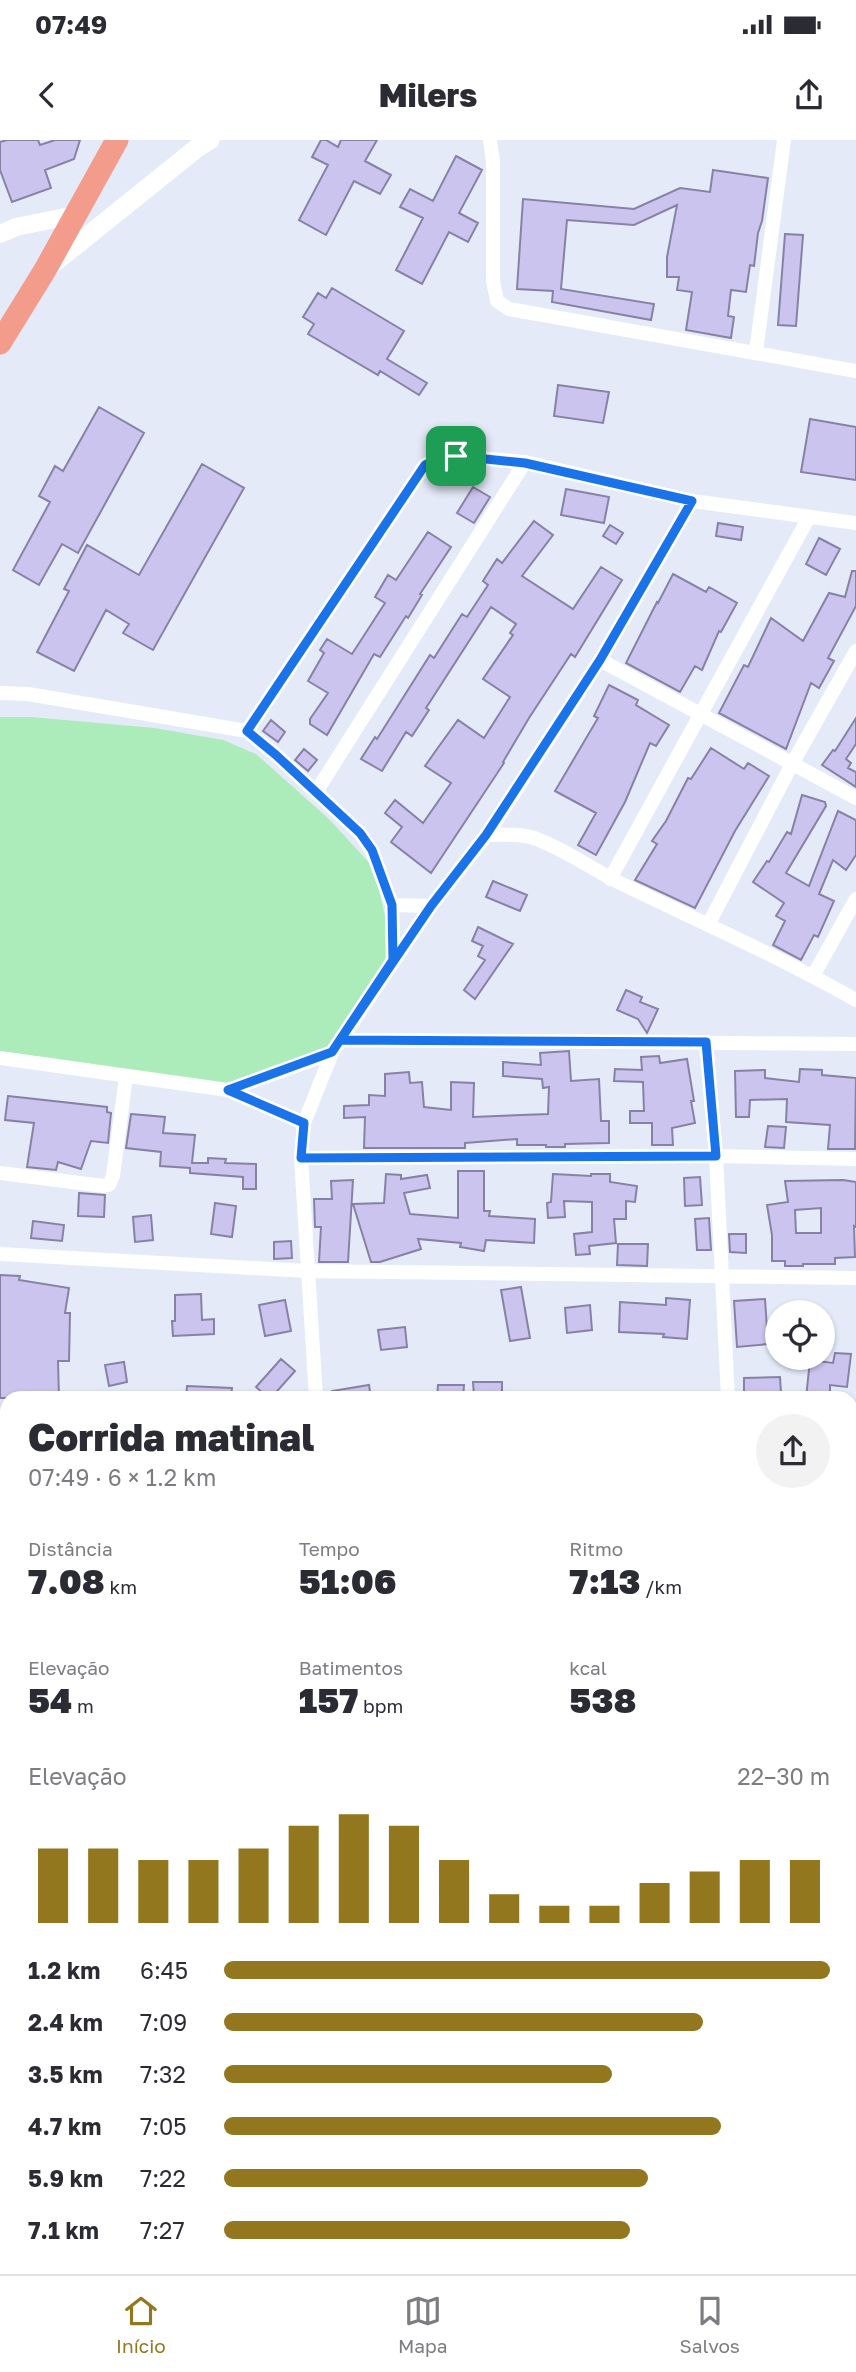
<!DOCTYPE html>
<html lang="pt">
<head>
<meta charset="utf-8">
<style>
	:root { --surface:#fff; --page:#f2f2f3; --text:#2b2b33; --muted:#7c7c81; --line:#e1e1e2; --accent:#92771e }
	body { margin:0; font-family:"Golos Text",sans-serif; background:var(--page); color:var(--text); height:100vh; display:flex; flex-direction:column; font-size:26px; white-space:nowrap }
	* { box-sizing:border-box; margin:0 }
	p { font-size:23px; color:var(--muted) }
	.icon { flex:none; width:38px; height:38px; fill:none; stroke:currentColor; stroke-width:2; stroke-linecap:round; stroke-linejoin:round }
	.map { position:relative; flex:1; overflow:hidden }
	.side { position:absolute; left:0px; top:1251px; width:858px; height:884px; display:flex; flex-direction:column; background:var(--surface); border-radius:21px 21px 0 0; box-shadow:0 2px 5px #0004 }
	.side>* { flex:none }
	.fabs { position:absolute; left:765px; top:1160px; display:grid; gap:14px }
	.fabs a { display:grid; place-items:center; width:70px; height:70px; border-radius:50%; background:var(--surface); box-shadow:0 2px 5px #0004; font-size:35px }
	.pin { position:absolute; display:grid; place-items:center; width:60px; height:60px; color:#fff; margin:-30px; border-radius:14px; box-shadow:0 4px 10px #0006 }
	.round { display:grid; place-items:center; flex:none; width:74px; height:74px; border-radius:37px; background:var(--page) }
	.summary { display:flex; align-items:center; justify-content:space-between; height:119px; padding:0 28px }
	h1 { font-size:38px; font-weight:800; line-height:52px }
	.figures { display:grid; grid-template-columns:repeat(3,1fr); gap:10px; height:119px; padding:7px 28px }
	.figures div { display:grid; align-content:center }
	.figures b { font-size:35px; font-weight:800 }
	.figures small { font-size:19px; font-weight:400 }
	.figures p { font-size:19px }
	.chart { height:196px; padding:14px 28px }
	.chart p { display:flex; justify-content:space-between }
	.chart svg { width:100%; height:126px; margin-top:7px; stroke:var(--accent); stroke-width:6 }
	ul { padding:0 28px; list-style:none; font-size:23px }
	li { display:grid; grid-template-columns:112px 84px 1fr; align-items:center; height:52px }
	li i { height:18px; border-radius:9px; background:var(--accent) }
	.status { display:flex; justify-content:space-between; align-items:center; height:49px; padding:0 35px; background:var(--surface); direction:ltr }
	.status svg { height:19px; fill:currentColor }
	header { display:flex; justify-content:space-between; align-items:center; height:91px; padding:0 28px; background:var(--surface); font-size:32px; font-weight:800 }
	.tabs { display:flex; justify-content:space-around; align-items:center; height:98px; border-top:2px solid var(--line); background:var(--surface); font-size:19px; color:var(--muted) }
	.tabs a { display:grid; justify-items:center; gap:4px }
	.tabs .current { color:var(--accent) }
	.map>svg:first-child { display:block }
	.green { fill:#acecbb }
	.building { fill:#cac4ef; stroke:#8782a5; stroke-width:2; fill-rule:evenodd }
	.lines { fill:none; stroke-linecap:round; stroke-linejoin:round }
	.path { stroke:#9fa4b2; stroke-width:2.5; stroke-dasharray:2 5; stroke-linecap:butt }
	.minor { stroke:#fff; stroke-width:14 }
	.tertiary { stroke:#fff; stroke-width:18 }
	.secondary { stroke:#fff; stroke-width:19 }
	.trunk { stroke:#f39c8c; stroke-width:23 }
	.route-casing { stroke:#fff; stroke-width:14 }
	.route { stroke:#1a73e8; stroke-width:9 }
</style>
</head>
<body>
<div class="status"><b>07:49</b><svg viewBox="0 0 49 12"><path d="M0 12V9h3v3zM5 12V6h3v6zM10 12V3h3v9zM15 12V0h3v12zM26 1h20v11H26zM47 4h2v5h-2z"/></svg></div>
<header><svg class="icon" aria-label="back" viewBox="0 0 24 24"><path d="M15 5l-7 7 7 7"/></svg>Milers<svg class="icon" aria-label="share" viewBox="0 0 24 24"><path d="M12 15V3M7 8l5-5 5 5M5 13v7h14v-7"/></svg></header>
<div class="map">
<svg width="856" height="2134" viewBox="0 0 856 2134">
	<rect width="100%" height="100%" fill="#e5eaf9"/>
	<path class="green" d="M0,577H31L155,588L223,600L256,614L329,679L374,728L388,789L385,821L327,907L227,945L0,913Z"/>
	<path class="building" d="M7,0H38L40,5L55,0H80L74,19L45,30L51,48L12,62L0,30V2Z
		M321,0H326L338,7L341,0H377L365,21L391,35L380,54L354,41L326,95L299,80L328,25L312,17Z
		M456,16L482,30L459,73L478,83L468,102L449,92L422,144L396,130L423,78L400,67L410,49L433,61Z
		M713,30L768,38L762,81L758,93L754,126L750,125L746,152L731,150L728,176L734,177L731,198L686,190L692,152L677,150L679,137H667V117L677,65L634,85L567,80L561,149L654,164L651,180L552,162L553,151L517,149L523,59L634,69L680,48L710,52Z
		M785,94L803,95L796,186L778,185Z
		M332,148L404,191L387,219L427,243L419,255L380,231L378,235L308,194L314,184L303,177L318,153L326,158Z
		M558,245L609,252L603,283L554,276Z
		M99,267L144,293L78,413L62,404L39,445L13,430L50,362L39,356L55,326L63,331Z
		M810,279L856,287V340L801,332Z
		M202,324L244,348L153,510L123,493L129,484L106,470L74,531L37,512L69,451L64,449L87,405L139,435Z
		M473,347L490,357L474,383L457,373Z
		M566,349L609,357L604,383L561,375Z
		M534,381L553,395L522,436L573,469L601,427L622,440L575,517L571,514L529,578L503,622L504,623L431,733L391,702L402,687L385,673L395,660L423,683L451,643L425,626L437,609L458,580L484,598L510,557L483,539L513,495L510,493L516,484L491,467L426,568L429,570L412,596L406,592L382,631L361,619L375,597L377,599L430,515L434,518L462,474L467,477L488,445L483,441L497,419L502,423Z
		M718,383L743,387L741,400L716,396Z
		M610,385L623,393L616,404L603,396Z
		M428,392L451,407L420,454L422,455L408,478L406,476L380,517L374,514L327,595L310,584V579L328,553L308,541L324,513L320,510L327,499L352,514L385,463L375,457L388,435L396,440Z
		M819,398L840,409L826,435L806,424Z
		M852,431H856V466L828,518L834,521L819,548L811,543L786,609L719,573L744,525L748,527L771,478L803,501L829,453L845,457Z
		M673,434L706,452L709,447L737,463L721,492L719,491L702,530L695,526L680,552L626,523L657,462L658,463Z
		M609,545L638,560L636,565L669,585L656,606L650,603L625,662L596,715L578,705L596,673L555,651L598,578L594,576Z
		M856,578V604L846,619L851,623L848,628L856,632V647L822,625L833,610L835,611Z
		M271,580L285,592L278,602L263,591Z
		M711,608L744,629L748,623L769,636L735,691L695,768L635,740L657,704L652,701L666,681L688,638L691,639Z
		M304,609L317,620L308,631L295,620Z
		M802,655L825,662L826,666L786,733L809,746L838,671L856,680V715L846,730L833,720L819,754L834,761L818,797L814,795L801,820L773,805L785,781L776,776L784,763L753,742L767,721L769,722L787,692L791,694Z
		M493,741L527,755L520,771L486,757Z
		M478,787L513,804L475,859L464,850L485,820L478,816L483,806L472,801Z
		M626,850L642,857L640,862L658,869L647,893L638,879L617,870Z
		M569,911L571,941L599,939L601,981H609V1003L565,1004V1007H546V1005H517V999L465,1003V1008H364L365,977L344,978V966L369,965V955L385,956V934L409,932L410,943L422,942L424,967L451,970V942L474,943L473,977L548,974L549,947L543,948L542,939L503,936V922L541,925L540,913Z
		M659,916L660,923L687,919L694,961H691L695,983L672,988L673,1005H652V983H630V971H644L643,942L614,941L615,929L642,930L641,917Z
		M800,929L822,930V935L856,938L855,1009H828L830,985L786,982L787,959L750,960L749,977H736L735,931L765,930V938L799,942Z
		M8,956L107,967V972L111,973L108,1003L91,1001L81,1029L58,1022L56,1030L27,1027L34,983L5,980Z
		M131,974L165,977L163,993L195,995L192,1023H208V1018L226,1019L225,1023L256,1024V1049H243V1037L190,1033V1028L160,1026L161,1012L126,1008Z
		M768,986L786,987L784,1008L765,1007Z
		M458,1031H484V1071H490L489,1076L535,1079L534,1103L486,1100L484,1111L460,1107L461,1103L418,1099L421,1109L380,1122H371L353,1064L384,1063L386,1034L401,1035V1039L427,1035L430,1048L404,1053L410,1074L458,1078Z
		M553,1034L591,1036V1034H610V1042L637,1046L635,1062L626,1061V1079H614L616,1103L589,1106L590,1114L576,1115L574,1094L592,1092V1062L564,1061L565,1077L548,1078L547,1063L551,1062Z
		M700,1037L702,1065L685,1066L684,1038Z
		M353,1040L348,1122H319L321,1087H315L314,1059H332L331,1041Z
		M843,1040L856,1042V1087L854,1086L855,1117L835,1118V1124H803V1126H785V1121H772V1095L767,1065L788,1062L785,1041ZM821,1068V1093H796L795,1070Z
		M79,1053L105,1055L104,1077L78,1076Z
		M215,1063L236,1066L232,1097L211,1094Z
		M151,1075L153,1100L135,1102L133,1077Z
		M709,1078L711,1110H697L695,1079Z
		M33,1081L64,1085L62,1101L31,1098Z
		M729,1094H746V1113L730,1112Z
		M291,1101L292,1118L274,1119V1102Z
		M618,1104H648L647,1126L617,1125Z
		M0,1135L20,1136L19,1140L69,1148L65,1173H70L69,1221H58L59,1258H0Z
		M521,1147L530,1198L510,1201L501,1150Z
		M201,1154L202,1180L214,1179V1194L173,1196L172,1181H175V1155Z
		M666,1158L690,1160L687,1199L663,1197L664,1194L619,1192L620,1162L666,1165Z
		M765,1159L768,1204L737,1207L734,1161Z
		M285,1160L291,1191L265,1196L259,1165Z
		M590,1165L592,1190L567,1193L565,1168Z
		M405,1187L407,1207L381,1210L378,1190Z
		M835,1213L851,1214L847,1247L830,1245V1258H806L810,1220L833,1223Z
		M281,1219L295,1231L271,1258H268L256,1247Z
		M124,1222L127,1242L109,1246L105,1225Z
		M780,1237L781,1253L744,1254V1238Z
		M473,1242H502V1256H474Z
		M369,1245L371,1258H333L332,1251Z
		M438,1245H464L463,1258H437Z
		M187,1246L232,1248L231,1258H186Z"/>
	<g class="lines">
		<path class="path" d="M0,2102L7,2108"/>
		<path class="minor" d="M490,0L493,21V141L497,161L509,169L856,231
			M756,212L784,0
			M600,520L856,658
			M0,553L28,554L247,591L425,325L438,318L456,316L525,322L692,361L856,383
			M247,591L276,615L360,693L372,711L392,765L393,820
			M316,652L525,322
			M487,695C502,695 519,693 534,698C565,709 591,729 620,743C699,781 780,817 856,860
			M610,739L809,377
			M392,765L431,766
			M708,785L792,624L856,511
			M813,836L856,759
			M340,900L856,904
			M706,902L716,1016L728,1258
			M0,918L228,950L304,983
			M228,950L332,913
			M301,1018L716,1016L856,1019
			M0,1033L104,1046L109,1045L113,1036L126,936
			M0,1114L307,1131L856,1138
			M316,1258L301,1018L304,983L332,913L431,766L487,695L600,520L692,361
			M0,1316L7,1315
			M850,1369H856
			M0,1535H7
			M850,1624H856
			M850,1896L856,1895
			M0,2013L7,2011
			M39,2128V2134
			M396,2128V2134
			M792,2128L793,2134"/>
		<path class="tertiary" d="M0,94L16,87L75,75"/>
		<path class="secondary" d="M49,127L197,8L210,0"/>
		<path class="trunk" d="M0,203L45,130L117,0"/>
	</g>
	<g class="lines">
		<defs>
			<path id="route" d="M456,316L439,318L425,325L247,591L276,615L360,693L372,710L392,765L393,820L332,912L228,950L304,983L301,1018L716,1016L706,902L340,900L431,766L486,695L600,520L692,361L525,323L456,316"/>
		</defs>
		<use href="#route" class="route-casing"/>
		<use href="#route" class="route"/>
	</g>
</svg>
<div class="fabs">
<a><svg class="icon" aria-label="locate" viewBox="0 0 24 24"><circle cx="12" cy="12" r="6"/><path d="M12 2v4M12 18v4M2 12h4M18 12h4"/></svg></a>
</div>
<div class="pin" style="left:456px;top:316px;background:#1e9e55"><svg class="icon" aria-label="arrive" viewBox="0 0 24 24"><path d="M6 21V4h12l-3 4 3 4H6"/></svg></div>
<section class="side">
<div class="summary"><div><h1>Corrida matinal</h1><p>07:49 · 6 × 1.2 km</p></div><a class="round"><svg class="icon" aria-label="share" viewBox="0 0 24 24"><path d="M12 15V3M7 8l5-5 5 5M5 13v7h14v-7"/></svg></a></div>
<div class="figures">
<div><p>Distância</p><b>7.08<small> km</small></b></div>
<div><p>Tempo</p><b>51:06</b></div>
<div><p>Ritmo</p><b>7:13<small> /km</small></b></div>
</div>
<div class="figures">
<div><p>Elevação</p><b>54<small> m</small></b></div>
<div><p>Batimentos</p><b>157<small> bpm</small></b></div>
<div><p>kcal</p><b>538</b></div>
</div>
<div class="chart"><p><span>Elevação</span>22–30 m</p>
<svg viewBox="0 0 160 44" preserveAspectRatio="none"><path d="M5 44V18M15 44V18M25 44V22M35 44V22M45 44V18M55 44V10M65 44V6M75 44V10M85 44V22M95 44V34M105 44V38M115 44V38M125 44V30M135 44V26M145 44V22M155 44V22"/></svg>
</div>
<ul>
<li><b>1.2 km</b>6:45<i style="width:100%"></i></li>
<li><b>2.4 km</b>7:09<i style="width:79%"></i></li>
<li><b>3.5 km</b>7:32<i style="width:64%"></i></li>
<li><b>4.7 km</b>7:05<i style="width:82%"></i></li>
<li><b>5.9 km</b>7:22<i style="width:70%"></i></li>
<li><b>7.1 km</b>7:27<i style="width:67%"></i></li>
</ul>
</section>
</div>
<nav class="tabs">
<a class="current"><svg class="icon" aria-label="home" viewBox="0 0 24 24"><path d="M3 11l9-7 9 7M6 9v11h12V9"/></svg>Início</a>
<a><svg class="icon" aria-label="map" viewBox="0 0 24 24"><path d="M3 6l6-2 6 2 6-2v14l-6 2-6-2-6 2zM9 4v14M15 6v14"/></svg>Mapa</a>
<a><svg class="icon" aria-label="saved" viewBox="0 0 24 24"><path d="M7 4h10v16l-5-4-5 4z"/></svg>Salvos</a>
</nav>
</body>
</html>
